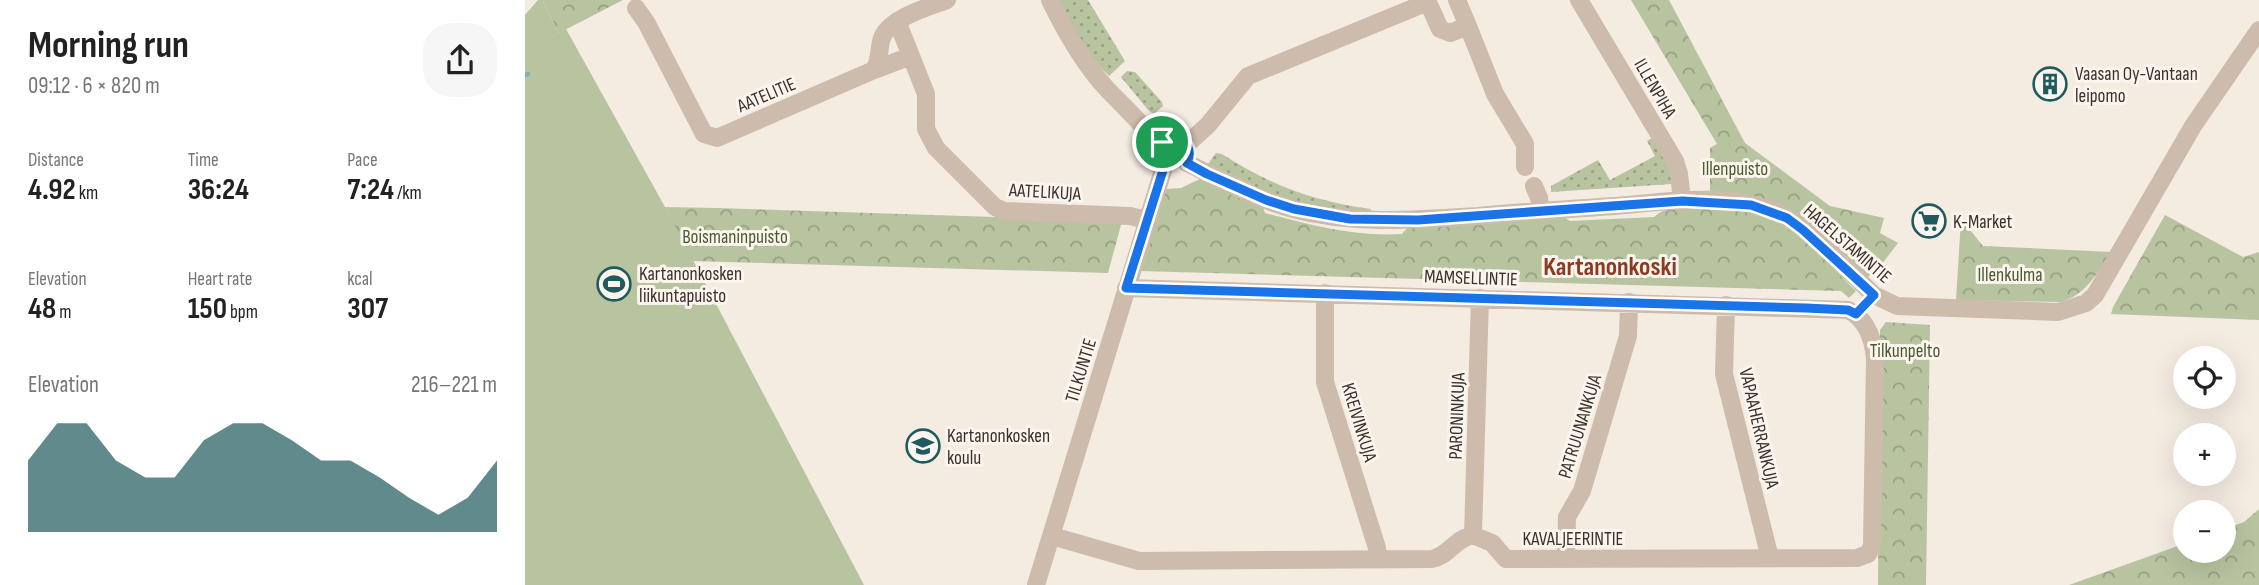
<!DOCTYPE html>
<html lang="en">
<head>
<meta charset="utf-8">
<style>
	:root { --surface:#fff; --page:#f6f6f6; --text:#222; --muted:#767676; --accent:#1f5a5e }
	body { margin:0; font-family:"Sofia Sans Condensed",sans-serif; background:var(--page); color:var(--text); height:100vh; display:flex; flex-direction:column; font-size:26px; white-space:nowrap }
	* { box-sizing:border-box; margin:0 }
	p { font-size:23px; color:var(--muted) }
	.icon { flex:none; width:38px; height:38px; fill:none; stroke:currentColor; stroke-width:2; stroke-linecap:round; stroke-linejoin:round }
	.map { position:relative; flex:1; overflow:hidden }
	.details { display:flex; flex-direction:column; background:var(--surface); width:525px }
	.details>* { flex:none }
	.controls { position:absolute; left:1648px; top:346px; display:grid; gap:14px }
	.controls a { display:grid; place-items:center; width:63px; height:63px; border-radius:50%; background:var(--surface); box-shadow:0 7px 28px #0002; font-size:35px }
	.pin { position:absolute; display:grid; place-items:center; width:60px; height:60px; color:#fff; margin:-30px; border:4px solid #fff; border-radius:50%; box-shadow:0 2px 7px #0007 }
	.round { display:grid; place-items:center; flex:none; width:74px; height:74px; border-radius:28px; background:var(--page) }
	.headline { display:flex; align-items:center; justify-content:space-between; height:119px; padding:0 28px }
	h1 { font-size:38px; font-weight:700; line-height:52px }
	.figures { display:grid; grid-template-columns:repeat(3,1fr); gap:10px; height:119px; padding:7px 28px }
	.figures div { display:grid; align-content:center }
	.figures b { font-size:30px; font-weight:700 }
	.figures small { font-size:19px; font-weight:400 }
	.figures p { font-size:19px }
	.chart { height:196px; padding:14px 28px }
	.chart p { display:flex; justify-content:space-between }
	.chart svg { width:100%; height:126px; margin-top:7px; fill:var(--accent); opacity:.7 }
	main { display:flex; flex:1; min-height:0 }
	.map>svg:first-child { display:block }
	.grass { fill:url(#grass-dots) }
	.park { fill:url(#park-crowns) }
	.pitch { fill:#b8c4a0 }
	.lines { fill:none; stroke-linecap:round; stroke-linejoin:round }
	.stream { stroke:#7fb0b2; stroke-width:4.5 }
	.minor { stroke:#cdbbac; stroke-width:18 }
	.route-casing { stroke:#fff; stroke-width:14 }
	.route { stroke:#1a73e8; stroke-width:9 }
	.labels { text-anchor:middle; stroke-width:6; stroke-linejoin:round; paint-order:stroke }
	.poi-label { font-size:19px; fill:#3b302b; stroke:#fbf5ee; text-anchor:start }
	.street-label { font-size:19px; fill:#3b302b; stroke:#fbf5ee }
	.park-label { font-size:19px; fill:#4a5a2e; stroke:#fbf5ee }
	.district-label { font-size:26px; font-weight:bold; fill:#8c3b22; stroke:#fbf5ee }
</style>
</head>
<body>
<main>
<section class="details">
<div class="headline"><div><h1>Morning run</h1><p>09:12 · 6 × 820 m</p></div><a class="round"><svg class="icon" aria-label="share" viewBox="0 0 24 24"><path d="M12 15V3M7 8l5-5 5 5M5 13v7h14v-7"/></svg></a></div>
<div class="figures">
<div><p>Distance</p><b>4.92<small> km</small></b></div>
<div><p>Time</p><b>36:24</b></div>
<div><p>Pace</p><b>7:24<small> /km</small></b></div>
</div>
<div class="figures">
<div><p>Elevation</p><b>48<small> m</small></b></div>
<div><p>Heart rate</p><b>150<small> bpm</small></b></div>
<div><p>kcal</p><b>307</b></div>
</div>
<div class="chart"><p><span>Elevation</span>216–221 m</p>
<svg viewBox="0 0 160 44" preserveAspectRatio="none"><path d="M0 44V19L10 6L20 6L30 19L40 25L50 25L60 12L70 6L80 6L90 12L100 19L110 19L120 25L130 32L140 38L150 32L160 19V44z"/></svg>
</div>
</section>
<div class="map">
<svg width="1734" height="585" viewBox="0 0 1734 585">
	<defs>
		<pattern id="grass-dots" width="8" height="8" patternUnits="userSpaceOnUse" patternTransform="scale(1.75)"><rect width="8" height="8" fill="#b8c4a0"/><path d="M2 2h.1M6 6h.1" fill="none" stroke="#97a083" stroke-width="1.8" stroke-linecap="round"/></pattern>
		<pattern id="park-crowns" width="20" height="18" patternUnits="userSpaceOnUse" patternTransform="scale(1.75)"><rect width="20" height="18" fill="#b8c4a0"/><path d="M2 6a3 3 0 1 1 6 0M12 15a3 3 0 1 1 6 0" fill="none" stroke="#97a083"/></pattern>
	</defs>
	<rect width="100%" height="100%" fill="#f4ebe1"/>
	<path class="grass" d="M532,0H563L600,61L584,76L566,58Z
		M602,71L610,72L637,102L638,106L629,114L624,111L596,77Z
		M1125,139H1128L1147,173L1146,184L1026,192V186L1073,160L1085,180L1130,156L1122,141Z
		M691,153L697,154C747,186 788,201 846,209V213L794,207L768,201L744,193L683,164Z"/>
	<path class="park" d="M17,0H98L34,33Z
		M1106,0H1144L1220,143L1305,206L1359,218L1355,233L1373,243L1350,273L1341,278L1275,218L1185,193V148L1192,144Z
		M675,179L737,205L740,213C786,225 829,237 877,234L884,226L1038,216L1045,221L1129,217C1141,205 1159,208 1175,208C1196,209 1219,207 1240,214C1275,227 1304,265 1331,291L1324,298L1316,291L615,271L641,189L656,188Z
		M140,207L191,208L597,221L583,273L166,261Z
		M1640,215L1718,257L1734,252V320L1586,314L1588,307Z
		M1436,219L1458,246L1587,252C1572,272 1561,296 1535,302L1431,300Z
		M1361,322L1405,325L1401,585H1353L1355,330Z
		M1734,509V585H1544L1661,543V551H1699V529L1719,522Z"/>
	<path class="pitch" d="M13,0H17L34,33L41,29L140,207L339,585H0V15Z"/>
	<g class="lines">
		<path class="stream" d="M0,75L3,74"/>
		<path class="minor" d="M525,0C540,31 558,63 582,89C600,108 619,125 634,146
			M902,0L915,29L925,33L943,26L932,0
			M1054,0L1150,161L1154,174L1157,201
			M111,8L121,22L179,134L192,138L349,70C356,59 353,50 357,38C364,18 404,7 422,0
			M372,21L386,56
			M943,26L970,94L1000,144V167
			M349,70L386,56L401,94V129L411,148L470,207L479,211L605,216L622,220
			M662,144L683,125L723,76L903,2
			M662,163C697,180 730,199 768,209C829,225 891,220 953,216C998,212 1044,209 1090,206C1140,202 1199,192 1248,211C1282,224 1322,270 1349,295L1372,306L1533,312L1561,303L1570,295L1668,126L1734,30
			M1009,186L1014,198L1016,211
			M800,293V382L852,548L853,559
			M1201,305L1199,374L1245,558
			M948,535L955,298
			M527,536L614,561L907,559C924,556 930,538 948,535L967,543L981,559H989L1332,558L1343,554L1347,546L1350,358C1348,338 1342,319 1323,310L601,288
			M1041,558L1042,517L1057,491L1103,336L1104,302
			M511,585L639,167"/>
	</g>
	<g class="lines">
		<defs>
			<path id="route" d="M647,137C662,139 668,150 662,163L682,174L741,200L769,209L825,219L893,220L1157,201L1226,205L1262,218L1278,230L1349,295L1331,314L1323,310L1281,308L601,288L639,167C628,155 632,141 647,137Z"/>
		</defs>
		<use href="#route" class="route-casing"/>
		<use href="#route" class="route"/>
	</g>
	<defs>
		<symbol id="building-ring" viewBox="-11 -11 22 22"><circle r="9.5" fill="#fbf5ee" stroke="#1f5a5e" stroke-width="1.5"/><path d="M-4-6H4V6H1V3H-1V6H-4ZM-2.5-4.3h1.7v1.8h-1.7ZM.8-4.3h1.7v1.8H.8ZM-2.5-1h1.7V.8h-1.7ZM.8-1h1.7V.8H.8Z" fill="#1f5a5e"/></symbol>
		<symbol id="supermarket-ring" viewBox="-11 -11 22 22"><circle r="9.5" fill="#fbf5ee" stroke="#1f5a5e" stroke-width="1.5"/><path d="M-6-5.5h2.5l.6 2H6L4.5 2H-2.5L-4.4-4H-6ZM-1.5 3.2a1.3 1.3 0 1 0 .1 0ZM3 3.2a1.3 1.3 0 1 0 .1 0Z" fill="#1f5a5e"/></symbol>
		<symbol id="stadium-ring" viewBox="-11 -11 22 22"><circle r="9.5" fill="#fbf5ee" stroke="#1f5a5e" stroke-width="1.5"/><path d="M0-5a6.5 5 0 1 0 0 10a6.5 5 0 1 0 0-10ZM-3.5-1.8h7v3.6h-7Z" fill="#1f5a5e"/></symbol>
		<symbol id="school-ring" viewBox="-11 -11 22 22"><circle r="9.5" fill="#fbf5ee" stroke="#1f5a5e" stroke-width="1.5"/><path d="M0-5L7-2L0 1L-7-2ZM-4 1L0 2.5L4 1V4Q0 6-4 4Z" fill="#1f5a5e"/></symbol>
	</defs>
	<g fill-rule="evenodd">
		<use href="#building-ring" x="1506" y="65" width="38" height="38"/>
		<use href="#supermarket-ring" x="1385" y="202" width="38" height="38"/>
		<use href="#stadium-ring" x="70" y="265" width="38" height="38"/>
		<use href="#school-ring" x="379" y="427" width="38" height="38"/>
	</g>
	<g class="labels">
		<g class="poi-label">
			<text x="1550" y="80">Vaasan Oy-Vantaan<tspan x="1550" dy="22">leipomo</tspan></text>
			<text x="1428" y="228">K-Market</text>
			<text x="114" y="280">Kartanonkosken<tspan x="114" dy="22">liikuntapuisto</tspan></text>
			<text x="422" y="442">Kartanonkosken<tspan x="422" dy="22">koulu</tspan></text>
		</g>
		<g class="street-label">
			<text transform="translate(1131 88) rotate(60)" y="7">ILLENPIHA</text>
			<text transform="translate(241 94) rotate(-23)" y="7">AATELITIE</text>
			<text transform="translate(520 191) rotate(3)" y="7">AATELIKUJA</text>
			<text transform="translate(1323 243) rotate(41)" y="7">HAGELSTAMINTIE</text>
			<text transform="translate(946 277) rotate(2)" y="7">MAMSELLINTIE</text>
			<text transform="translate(555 370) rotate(-73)" y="7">TILKUNTIE</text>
			<text transform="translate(931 416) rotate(-88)" y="7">PARONINKUJA</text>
			<text transform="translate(835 422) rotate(73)" y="7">KREIVINKUJA</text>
			<text transform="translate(1054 426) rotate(-73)" y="7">PATRUUNANKUJA</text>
			<text transform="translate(1235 428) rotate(77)" y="7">VAPAAHERRANKUJA</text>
			<text x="1048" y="545">KAVALJEERINTIE</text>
		</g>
		<g class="park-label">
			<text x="1210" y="175">Illenpuisto</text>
			<text x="210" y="243">Boismaninpuisto</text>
			<text x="1485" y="281">Illenkulma</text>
			<text x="1380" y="357">Tilkunpelto</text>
		</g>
		<g class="district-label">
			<text x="1085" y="275">Kartanonkoski</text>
		</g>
	</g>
</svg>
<div class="controls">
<a><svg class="icon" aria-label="locate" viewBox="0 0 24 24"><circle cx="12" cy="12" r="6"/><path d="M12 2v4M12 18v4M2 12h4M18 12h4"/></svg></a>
<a>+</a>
<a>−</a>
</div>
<div class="pin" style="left:637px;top:142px;background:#1e9e55"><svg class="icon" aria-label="arrive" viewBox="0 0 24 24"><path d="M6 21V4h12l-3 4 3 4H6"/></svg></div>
</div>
</main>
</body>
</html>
